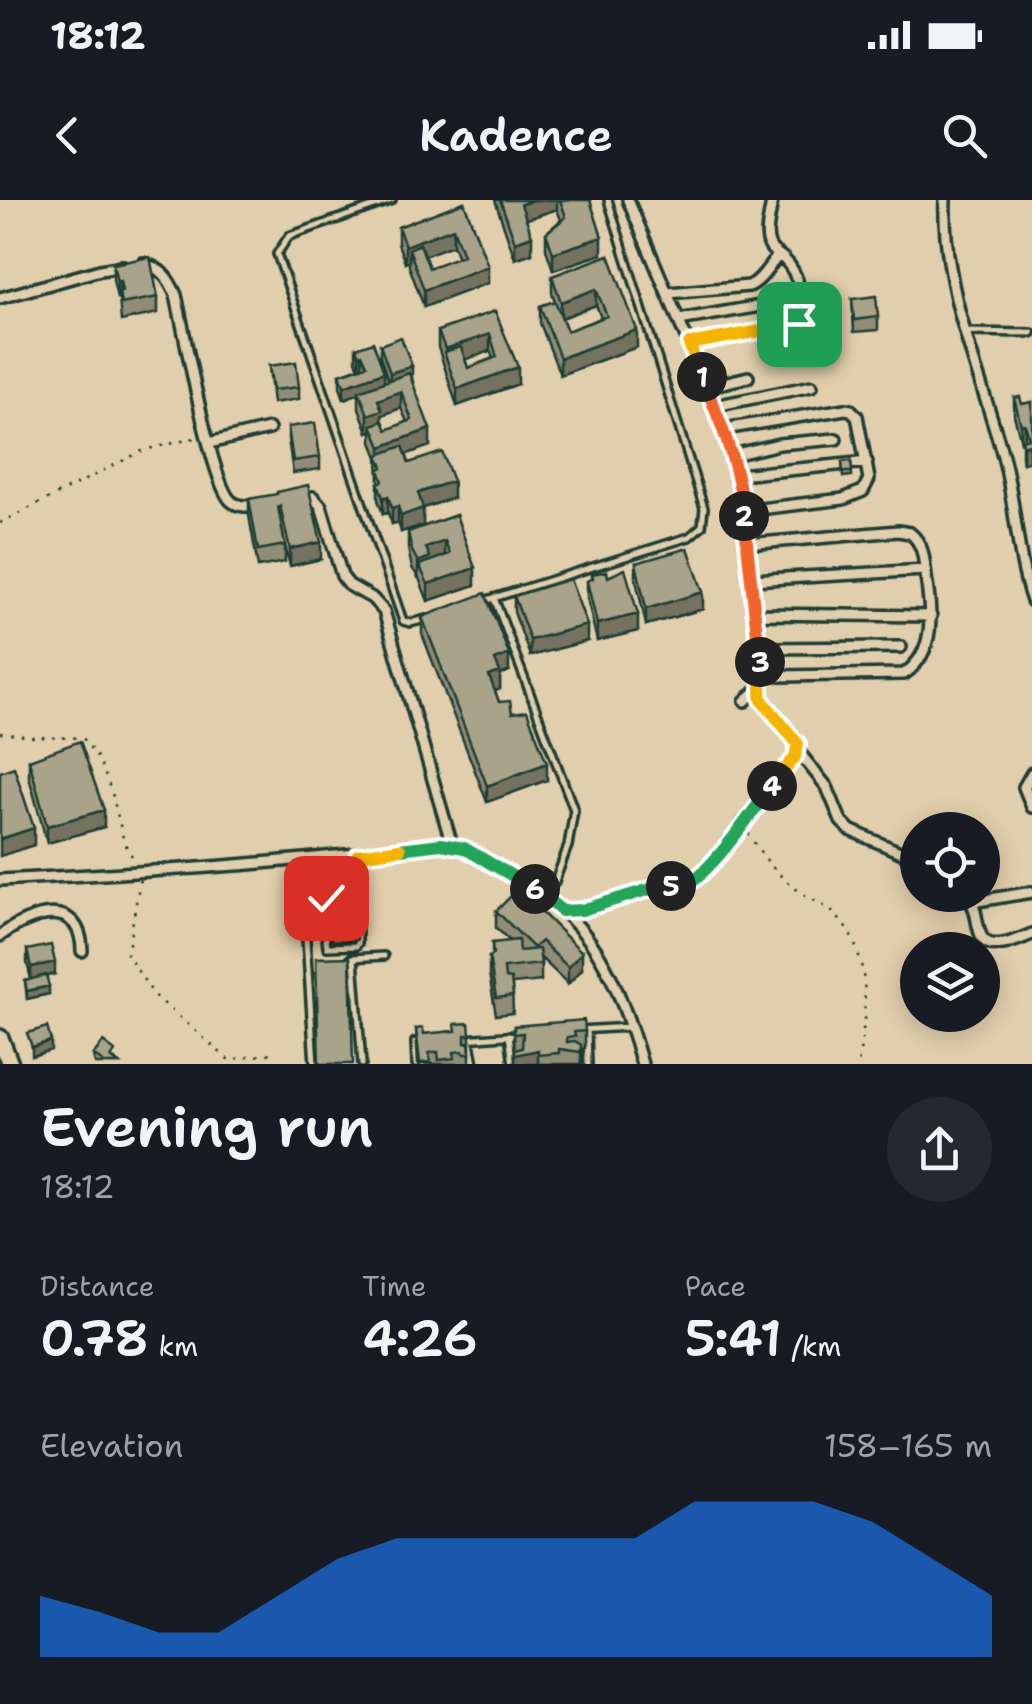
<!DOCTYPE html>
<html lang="en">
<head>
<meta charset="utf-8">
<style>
	:root { --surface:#171b24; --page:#242831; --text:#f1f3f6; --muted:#9ea1a6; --accent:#1a73e8 }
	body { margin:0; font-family:"Shantell Sans",sans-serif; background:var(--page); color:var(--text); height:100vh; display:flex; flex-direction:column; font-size:38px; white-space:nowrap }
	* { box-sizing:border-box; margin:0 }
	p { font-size:32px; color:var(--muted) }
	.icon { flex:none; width:55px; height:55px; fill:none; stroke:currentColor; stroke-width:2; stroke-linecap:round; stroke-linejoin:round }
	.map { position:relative; height:864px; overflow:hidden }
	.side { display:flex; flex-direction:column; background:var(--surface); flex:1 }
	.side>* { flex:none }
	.controls { position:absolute; left:900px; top:612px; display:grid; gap:20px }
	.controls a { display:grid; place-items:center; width:100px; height:100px; border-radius:50%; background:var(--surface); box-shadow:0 5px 25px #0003; font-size:50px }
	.pin { position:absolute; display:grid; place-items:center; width:85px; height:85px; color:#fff; margin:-42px; border-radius:20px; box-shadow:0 5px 15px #0006 }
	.km { position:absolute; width:50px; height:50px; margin:-25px; border-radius:50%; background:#222; color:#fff; font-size:28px; line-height:50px; text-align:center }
	.round { display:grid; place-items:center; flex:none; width:105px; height:105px; border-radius:52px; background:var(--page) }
	.head { display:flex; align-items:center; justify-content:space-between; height:170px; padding:0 40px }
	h1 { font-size:55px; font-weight:600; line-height:75px }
	.metrics { display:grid; grid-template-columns:repeat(3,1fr); gap:15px; height:170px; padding:10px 40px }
	.metrics div { display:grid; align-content:center }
	.metrics b { font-size:50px; font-weight:600 }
	.metrics small { font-size:28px; font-weight:400 }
	.metrics p { font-size:28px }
	.chart { height:280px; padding:20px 40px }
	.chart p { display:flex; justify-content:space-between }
	.chart svg { width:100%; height:180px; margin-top:10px; fill:var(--accent); opacity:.7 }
	.status { display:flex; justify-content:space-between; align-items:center; height:70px; padding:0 50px; background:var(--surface); direction:ltr }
	.status svg { height:28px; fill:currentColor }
	header { display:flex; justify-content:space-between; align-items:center; height:130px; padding:0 40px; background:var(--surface); font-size:45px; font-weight:600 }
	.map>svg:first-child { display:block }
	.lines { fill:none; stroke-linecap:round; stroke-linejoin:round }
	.lane-casing { stroke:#1f3d34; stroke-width:12 }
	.street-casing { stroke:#1f3d34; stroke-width:16 }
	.primary-casing { stroke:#1f3d34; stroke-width:22 }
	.path { stroke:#1f3d34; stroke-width:2.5; stroke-dasharray:2.5 8; stroke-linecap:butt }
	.lane { stroke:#e1ceac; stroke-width:5 }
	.street { stroke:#e1ceac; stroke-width:9 }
	.primary { stroke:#e1ceac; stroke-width:15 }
	.wall { fill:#908c76; stroke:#1f3d34; stroke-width:2.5; fill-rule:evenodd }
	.shaded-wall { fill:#767260; stroke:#1f3d34; stroke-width:2.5 }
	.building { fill:#a8a389; stroke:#1f3d34; stroke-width:2.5 }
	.split-1-casing { stroke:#fff; stroke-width:20 }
	.split-2-casing { stroke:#fff; stroke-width:20 }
	.split-3-casing { stroke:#fff; stroke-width:20 }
	.split-4-casing { stroke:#fff; stroke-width:20 }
	.split-5-casing { stroke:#fff; stroke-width:20 }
	.split-6-casing { stroke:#fff; stroke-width:20 }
	.split-7-casing { stroke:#fff; stroke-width:20 }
	.split-8-casing { stroke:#fff; stroke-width:20 }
	.split-1 { stroke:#f5b400; stroke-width:12 }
	.split-2 { stroke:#f0652b; stroke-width:12 }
	.split-3 { stroke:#f0652b; stroke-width:12 }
	.split-4 { stroke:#f5b400; stroke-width:12 }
	.split-5 { stroke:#22a559; stroke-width:12 }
	.split-6 { stroke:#22a559; stroke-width:12 }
	.split-7 { stroke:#22a559; stroke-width:12 }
	.split-8 { stroke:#f5b400; stroke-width:12 }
</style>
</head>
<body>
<div class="status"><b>18:12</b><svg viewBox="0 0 49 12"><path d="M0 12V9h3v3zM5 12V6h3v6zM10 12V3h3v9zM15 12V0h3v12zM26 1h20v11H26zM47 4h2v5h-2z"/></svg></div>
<header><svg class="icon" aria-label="back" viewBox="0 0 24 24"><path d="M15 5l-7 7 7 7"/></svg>Kadence<svg class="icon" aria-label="search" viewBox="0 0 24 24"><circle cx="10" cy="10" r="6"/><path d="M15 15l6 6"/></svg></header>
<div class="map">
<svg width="1032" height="864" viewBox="0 0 1032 864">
	<rect width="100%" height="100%" fill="#e1ceac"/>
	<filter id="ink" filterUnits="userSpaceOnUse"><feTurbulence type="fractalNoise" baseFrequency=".01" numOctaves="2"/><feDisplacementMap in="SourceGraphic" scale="20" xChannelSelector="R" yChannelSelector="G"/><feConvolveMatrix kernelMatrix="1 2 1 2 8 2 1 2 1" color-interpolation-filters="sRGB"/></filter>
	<g filter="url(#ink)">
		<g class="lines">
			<defs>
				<path id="lane" d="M392,0L289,36L277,54L403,421L410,423L426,419
					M965,132L1032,133
					M494,398L574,610L568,646L554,684L536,689
					M484,401L689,337L702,326L704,308L608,0
					M301,661L314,864
					M330,697L323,699L322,702L327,747L356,746L358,743L357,655
					M351,758L384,756
					M354,758L362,864
					M578,830L630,827
					M587,830L588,864
					M509,835L513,864
					M469,838L474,864
					M464,839L518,835
					M416,864L415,842H423"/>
				<path id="street" d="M628,0L716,209L739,275
					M945,0C942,88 980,173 1003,256C1016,304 1016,354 1032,401
					M143,63C162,69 168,77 176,95C184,130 211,283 231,301C239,308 251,306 261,305
					M668,93L749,86C762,81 769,65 779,55
					M0,98L100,70L123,66
					M679,120L772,104
					M689,144L794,125L801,121C803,100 800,74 784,59C777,53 770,51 768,41C765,29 771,13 772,0
					M707,187L748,177
					M714,206L812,186
					M724,229L845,209L851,210L857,216L869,279L863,291L843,299L743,311
					M209,243L269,229
					M733,255L779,244L836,239
					M301,299L313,297L321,306L342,376L349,385L372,398L384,411L452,645
					M747,344L898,331L910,333C924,344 924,360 926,377C931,411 937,452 904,474L780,476C770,474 764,472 760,462L739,275L867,262
					M751,380L925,370
					M754,414L931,416
					M758,448L901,447
					M745,501L761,487
					M798,551L827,587L841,621L850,630L918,660
					M1032,573L1024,587L1032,607
					M0,680C148,672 294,663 441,644C467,646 489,660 511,674C532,687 555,702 572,720C609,757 628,815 642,864
					M965,695C979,710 974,715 980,733C986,755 1018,740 1032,734
					M972,702L1032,692
					M562,711L582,709L660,686L687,683L698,677L711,664L798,551V544L795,538L762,500V469
					M0,736C30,713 81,696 82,751"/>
				<path id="primary" d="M0,838L10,864"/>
			</defs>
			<use href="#lane" class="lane-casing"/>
			<use href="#street" class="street-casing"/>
			<use href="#primary" class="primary-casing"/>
			<path class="path" d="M0,323L144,250L199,237
				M0,533L32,537L83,538L99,560L112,593L124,642L136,663
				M748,633C764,659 779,678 805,695C813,701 824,704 831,711C874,749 867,814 858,864
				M140,680L127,755L154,795L229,860L273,853"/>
			<use href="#lane" class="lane"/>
			<use href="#street" class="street"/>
			<use href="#primary" class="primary"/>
		</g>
		<path class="wall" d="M495,0H590L602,54L553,70L546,49V33L561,20L557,9L526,19L532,53L515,59Z
			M464,2L488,83L424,107L409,66V61L405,63L398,44V27ZM453,45L458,58L429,68L424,55Z
			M609,55L637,147L560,175L540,123V106L555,101L552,93V76ZM596,105L601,118L567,131L562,118Z
			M113,64L158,97V113L121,121L119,98H117L113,80Z
			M852,99L878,117V130L854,132Z
			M495,111L518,184L457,206L438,147V131ZM490,151L493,158L468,168L465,159Z
			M380,145L412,178L430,246L406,254L409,263L453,298L423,308V325L401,332L398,322L392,324L388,313L383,314L378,300V283H379L378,257L372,242V231L368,232L359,208V193L344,199L340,187V174L359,167L356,161V148L384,182L388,180L380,157ZM401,208L407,222L387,230L382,221V215Z
			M269,166L299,187V199L273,203Z
			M1014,198L1022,204L1032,202V273L1029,261L1023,263L1022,257V242H1021L1014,215Z
			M288,227L320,257V269L293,273L288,239Z
			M851,261L852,276L843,277L842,262Z
			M277,295L321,359L290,366L285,346V362L258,367L249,316V299Z
			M456,315L475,385L428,401L419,378L412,368L408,349V332Z
			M636,363L703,409L646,425L636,380Z
			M592,374L608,377L638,431L597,441L587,398V381L592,379Z
			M514,396L587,441L530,456L514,412Z
			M422,417L509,471L500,475V489L495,491L499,502L512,513L547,580L487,602L422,434Z
			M29,560L104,627L47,643L29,577Z
			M356,695L357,740L332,741V724H327L326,696Z
			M496,711L582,769L568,784L541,758V781L512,784L513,813L496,815L489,774V757L492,755V743L510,741L496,728Z
			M27,750L55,774L46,776L49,794L27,799L25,781L31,779L27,763Z
			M514,826L585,831V848L581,849V864H515Z
			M416,829L424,834L455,831L470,835V864H418Z
			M93,855L115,860V861L119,864H95Z"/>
		<path class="shaded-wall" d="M534,0H557V9L521,21V4Z
			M453,28V45L413,60L409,49V61L405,63V46Z
			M532,36V53L515,59V42Z
			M602,37V54L553,70V53Z
			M488,66V83L424,107V90Z
			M120,81V98L119,92V98H117V82Z
			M596,89V105L561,118V102Z
			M637,130V147L560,175V158Z
			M490,134V151L449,165L445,149Z
			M362,154V166L359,167V155Z
			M412,166V178L390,186V173Z
			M518,167V184L457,206V189Z
			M384,172V184L344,199V186Z
			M401,191V208L382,215V227L372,225V231L368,232V215L378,200Z
			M1025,224V241L1021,242V225Z
			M430,229V246L381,264V247Z
			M1029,244V261L1023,263V246Z
			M453,281V298L423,308V325L401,332V316L418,293Z
			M388,296V313L383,314V298Z
			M398,306V322L392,324V308Z
			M445,341V358L419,365L418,379V362L426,348Z
			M321,342V359L290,366V349Z
			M475,368V385L428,401V384Z
			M703,392V409L646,425V409Z
			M638,414V431L597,441V424Z
			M587,425V441L530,456V440Z
			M509,454V471L500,475V489L489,493V476L495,460Z
			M547,563V580L487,602V586Z
			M104,610V627L47,643V626Z
			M34,628V645L0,656V639Z
			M582,752V769L568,784V767Z
			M55,762V774L31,780V767Z
			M49,786V794L27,799V791Z
			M51,841V850L32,856V847Z
			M538,850V864H515V855Z"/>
		<path class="building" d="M500,0H534L521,4L532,36L515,42Z
			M560,0H590L602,37L553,53L546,33L566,17Z
			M464,2L488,66L424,90L409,49L420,44L429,68L463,55L453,28L405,46L398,27Z
			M609,55L637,130L560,158L540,106L555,101L567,131L607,116L596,89L561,102L552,76Z
			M150,57L158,97L121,104L119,92L122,91L120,81L117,82L113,64Z
			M876,96L878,117L854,120L852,99Z
			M495,111L518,167L457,189L444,152L461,147L468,168L497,157L490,134L445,149L438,131Z
			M401,137L412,166L390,173L380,145Z
			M373,142L384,172L344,186L340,174L367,165L362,154L359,155L356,148Z
			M296,162L299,187L273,190L269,166Z
			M409,173L430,229L381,247L372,225L383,221L387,230L412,220L401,191L378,200L382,210L368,215L359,191Z
			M1020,197L1022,204L1032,202V256L1029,244L1023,246L1022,240L1029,238L1025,224L1021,225L1014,198Z
			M315,223L320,257L293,261L288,227Z
			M403,246L409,263L442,252L453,281L418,293L423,308L401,316L398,306L392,308L388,296L383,298L378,283L383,281L379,270L383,267L378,255Z
			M851,261L852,272H843L842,262Z
			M308,285L321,342L290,349L280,306L278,307L285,345L258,350L249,299L277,294V292Z
			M456,315L475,368L428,384L419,365L450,354L445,341L426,348L430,357L418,362L412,351L408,332Z
			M688,348L703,392L646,409L636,363Z
			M625,369L638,414L597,424L587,381L593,378L592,374L607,371L608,377Z
			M570,379L587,425L530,440L514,396Z
			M485,393L509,454L495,460L500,472L489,476L499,502L510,501L512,513L527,511L547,563L487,586L422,417Z
			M80,541L104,610L47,626L29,560Z
			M14,567L34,628L0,639V572Z
			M518,689L582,752L568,767L541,741L534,748L496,711Z
			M356,695L357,727L332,728L331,718L335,716V711H327L326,696Z
			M518,740L519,751L539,749L541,764L504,768L505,778L511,779L513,796L496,798L489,757L493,754L492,743Z
			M51,745L55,762L31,767L27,750Z
			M350,757L353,864H319L316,758Z
			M46,775L49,786L27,791L25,781Z
			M584,820L585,831L574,832L575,836L567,837V842L575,841L581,845V852L559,849V853L538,855V850L515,855V850L522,848L523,833L514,834V826Z
			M469,823L470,835H465V843L469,842L470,854H464L463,851L454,852L455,858L439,860L438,852L429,853L430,862L420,863L416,829L423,828L424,834L456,831L455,824Z
			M47,827L51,841L32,847L27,833Z
			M103,842L115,851L111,858L119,864H106L93,855Z"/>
	</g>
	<g class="lines" filter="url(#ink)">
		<defs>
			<path id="split-1" d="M702,177L689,144L799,124"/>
			<path id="split-2" d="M702,177C721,223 739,266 744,316"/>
			<path id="split-3" d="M744,316L760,462"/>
			<path id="split-4" d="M760,462C764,474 759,487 762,500L798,544L795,557L772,586"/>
			<path id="split-5" d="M671,686C678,686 680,687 687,684C711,673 754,609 772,586"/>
			<path id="split-6" d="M535,689L562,711L582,710L660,686H671"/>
			<path id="split-7" d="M400,649L441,644L464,648L535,689"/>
			<path id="split-8" d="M326,698L358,697V655L400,649"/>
		</defs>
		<use href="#split-1" class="split-1-casing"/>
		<use href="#split-2" class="split-2-casing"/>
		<use href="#split-3" class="split-3-casing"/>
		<use href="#split-4" class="split-4-casing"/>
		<use href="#split-5" class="split-5-casing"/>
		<use href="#split-6" class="split-6-casing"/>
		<use href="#split-7" class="split-7-casing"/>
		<use href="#split-8" class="split-8-casing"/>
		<use href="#split-1" class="split-1"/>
		<use href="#split-2" class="split-2"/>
		<use href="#split-3" class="split-3"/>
		<use href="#split-4" class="split-4"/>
		<use href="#split-5" class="split-5"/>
		<use href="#split-6" class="split-6"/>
		<use href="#split-7" class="split-7"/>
		<use href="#split-8" class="split-8"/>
	</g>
</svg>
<div class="controls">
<a><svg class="icon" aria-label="locate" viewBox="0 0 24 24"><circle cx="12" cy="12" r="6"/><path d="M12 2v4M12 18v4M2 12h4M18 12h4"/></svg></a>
<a><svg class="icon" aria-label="layers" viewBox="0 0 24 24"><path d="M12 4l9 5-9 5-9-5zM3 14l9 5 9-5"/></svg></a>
</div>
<div class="pin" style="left:799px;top:124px;background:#1e9e55"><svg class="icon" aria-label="arrive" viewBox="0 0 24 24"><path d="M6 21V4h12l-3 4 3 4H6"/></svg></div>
<div class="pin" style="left:326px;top:698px;background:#d93025"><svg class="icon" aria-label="check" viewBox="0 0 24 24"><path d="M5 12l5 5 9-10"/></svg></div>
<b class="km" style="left:702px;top:177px">1</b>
<b class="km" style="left:744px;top:316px">2</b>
<b class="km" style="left:760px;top:462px">3</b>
<b class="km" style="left:772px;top:586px">4</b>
<b class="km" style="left:671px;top:686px">5</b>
<b class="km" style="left:535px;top:689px">6</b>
</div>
<section class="side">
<div class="head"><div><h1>Evening run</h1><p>18:12</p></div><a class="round"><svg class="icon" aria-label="share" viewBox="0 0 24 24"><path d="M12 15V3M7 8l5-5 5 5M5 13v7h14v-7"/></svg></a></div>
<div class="metrics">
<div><p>Distance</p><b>0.78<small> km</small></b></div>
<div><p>Time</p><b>4:26</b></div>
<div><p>Pace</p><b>5:41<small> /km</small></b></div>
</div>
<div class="chart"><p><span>Elevation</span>158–165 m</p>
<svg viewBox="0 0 160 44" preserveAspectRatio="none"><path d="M0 44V29L10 33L20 38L30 38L40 29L50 20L60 15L70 15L80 15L90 15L100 15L110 6L120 6L130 6L140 11L150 20L160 29V44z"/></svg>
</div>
</section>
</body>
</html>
